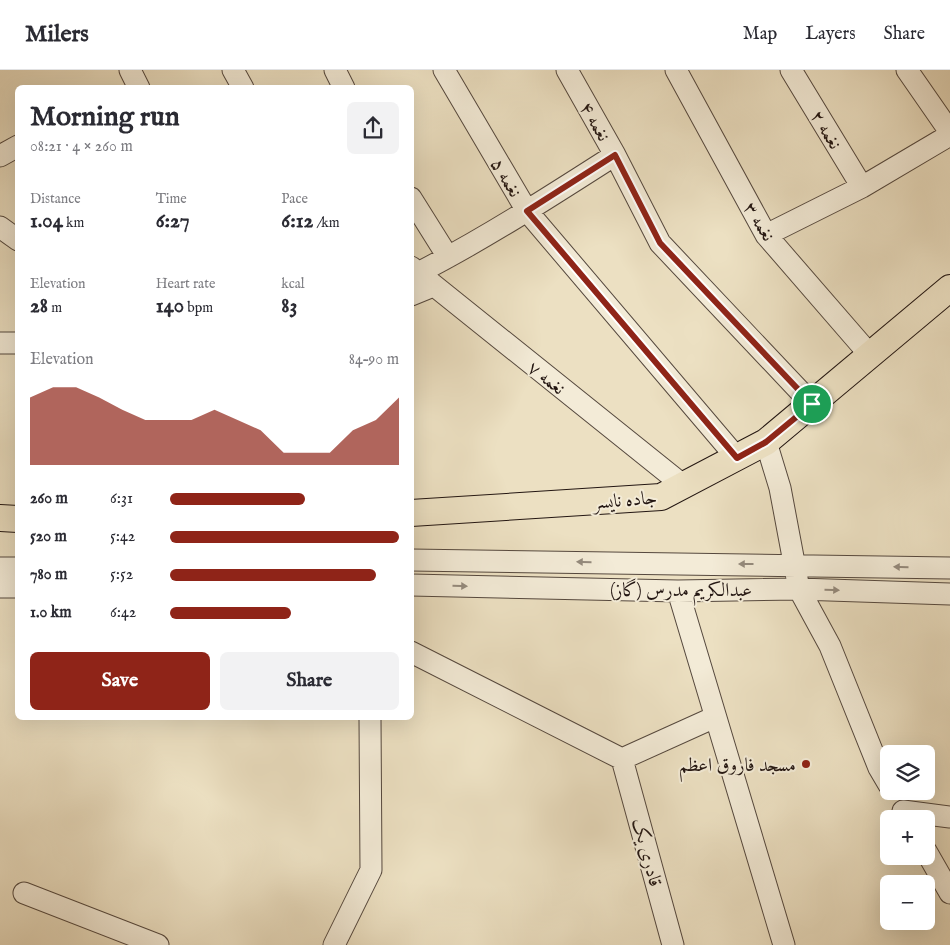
<!DOCTYPE html>
<html lang="en">
<head>
<meta charset="utf-8">
<style>
	:root { --surface:#fff; --page:#f2f2f3; --text:#2b2b33; --muted:#7c7c81; --line:#e1e1e2; --accent:#8f2418 }
	body { margin:0; font-family:"IM FELL English",Amiri,serif; background:var(--page); color:var(--text); height:100vh; display:flex; flex-direction:column; font-size:19px; white-space:nowrap }
	* { box-sizing:border-box; margin:0 }
	p { font-size:16px; color:var(--muted) }
	.icon { flex:none; width:28px; height:28px; fill:none; stroke:currentColor; stroke-width:2; stroke-linecap:round; stroke-linejoin:round }
	.map { position:relative; flex:1; overflow:hidden }
	.panel { position:absolute; left:15px; top:15px; width:399px; height:635px; display:flex; flex-direction:column; background:var(--surface); border-radius:8px; box-shadow:0 5px 20px #0002 }
	.panel>* { flex:none }
	.controls { position:absolute; left:880px; top:675px; display:grid; gap:10px }
	.controls a { display:grid; place-items:center; width:55px; height:55px; border-radius:8px; background:var(--surface); box-shadow:0 5px 20px #0002; font-size:25px }
	.pin { position:absolute; display:grid; place-items:center; width:42px; height:42px; color:#fff; margin:-21px; border:2px solid #fff; border-radius:50%; box-shadow:0 1px 5px #0007 }
	.round { display:grid; place-items:center; flex:none; width:52px; height:52px; border-radius:8px; background:var(--page) }
	.headline { display:flex; align-items:center; justify-content:space-between; height:85px; padding:0 15px }
	h1 { font-size:28px; font-weight:800; line-height:38px }
	.figures { display:grid; grid-template-columns:repeat(3,1fr); gap:8px; height:85px; padding:5px 15px }
	.figures div { display:grid; align-content:center }
	.figures b { font-size:21px; font-weight:800 }
	.figures small { font-size:14px; font-weight:400 }
	.figures p { font-size:14px }
	.chart { height:140px; padding:10px 15px }
	.chart p { display:flex; justify-content:space-between }
	.chart svg { width:100%; height:90px; margin-top:5px; fill:var(--accent); opacity:.7 }
	.cta { display:flex; gap:10px; margin-top:auto; padding:10px 15px }
	.cta a { flex:1; height:58px; border-radius:8px; background:var(--accent); color:#fff; font-size:20px; font-weight:800; line-height:58px; text-align:center }
	.cta a+a { background:var(--page); color:var(--text) }
	ul { padding:0 15px; list-style:none; font-size:16px }
	li { display:grid; grid-template-columns:80px 60px 1fr; align-items:center; height:38px }
	li i { height:12px; border-radius:6px; background:var(--accent) }
	header { display:flex; align-items:center; gap:30px; box-sizing:border-box; height:70px; padding:0 25px; background:var(--surface); border-bottom:1px solid var(--line) }
	header strong { font-size:24px }
	nav { display:flex; gap:28px; margin-inline-start:auto; font-size:18px }
	.map>svg:first-child { display:block }
	.lines { fill:none; stroke-linecap:round; stroke-linejoin:round }
	.minor-casing { stroke:#55483e; stroke-width:23 }
	.major-casing { stroke:#231612; stroke-width:28 }
	.minor { stroke:#f3ebd7; stroke-width:21 }
	.major { stroke:#ece0c2; stroke-width:26 }
	.oneway { fill:#958b7e }
	.route-casing { stroke:#fff; stroke-width:10 }
	.route { stroke:#8f2418; stroke-width:6 }
	.poi-dot { fill:#8f2418; stroke:#f3ebd7; stroke-width:2 }
	.labels { text-anchor:middle; stroke-width:4; stroke-linejoin:round; paint-order:stroke }
	.street-label { font-size:19px; fill:#231612; stroke:#f3ebd7 }
	.poi-label { font-size:19px; fill:#231612; stroke:#f3ebd7; text-anchor:end }
</style>
</head>
<body>
<header>
<strong>Milers</strong>
<nav><a>Map</a><a>Layers</a><a>Share</a></nav>
</header>
<div class="map">
<svg width="950" height="875" viewBox="0 0 950 875">
	<rect width="100%" height="100%" fill="#ece0c2"/>
	<filter id="stains"><feTurbulence type="fractalNoise" baseFrequency=".004" numOctaves="4"/><feColorMatrix values="0 0 0 0 .2 0 0 0 0 .09 0 0 0 0 .02 0 0 0 .5 -.17"/></filter>
	<radialGradient id="worn" r=".72"><stop offset=".6" stop-color="#630" stop-opacity="0"/><stop offset="1" stop-color="#630" stop-opacity=".3"/></radialGradient>
	<g class="lines">
		<defs>
			<path id="minor" d="M130,0L139,18
				M233,0L243,18
				M335,0L344,18
				M444,0L527,141L737,388
				M567,0L615,85L660,173L812,334
				M676,0L766,165L870,285
				M791,0L862,117
				M907,0L950,62
				M0,86L18,76
				M411,128L448,187
				M0,157L18,170
				M766,165L862,117L950,65
				M411,197L684,416
				M418,203C486,168 551,126 615,85
				M411,225L433,216
				M0,273H18
				M766,372L780,418L799,519L830,576L879,698L889,715
				M411,490L950,498
				M0,498H18
				M411,515L678,521L799,519L950,524
				M0,517H18
				M678,521L784,875
				M411,582L622,689
				M622,689L673,875
				M622,689L715,647
				M903,741L950,747
				M926,781L950,823
				M24,823L158,875
				M334,875L371,800L370,648"/>
			<path id="major" d="M411,443L661,427L766,372L950,218
				M0,448L18,449"/>
		</defs>
		<use href="#minor" class="minor-casing"/>
		<use href="#major" class="major-casing"/>
		<use href="#minor" class="minor"/>
		<use href="#major" class="major"/>
	</g>
	<defs><path id="oneway-solid" d="M-6-.8H1V-3.2L6.5 0L1 3.2V.8H-6Z" transform="scale(1.25)"/></defs>
	<g class="oneway">
		<use href="#oneway-solid" transform="translate(584 492) rotate(-179)"/>
		<use href="#oneway-solid" transform="translate(746 494) rotate(-180)"/>
		<use href="#oneway-solid" transform="translate(901 497) rotate(-179)"/>
		<use href="#oneway-solid" transform="translate(460 516) rotate(1)"/>
		<use href="#oneway-solid" transform="translate(832 520) rotate(2)"/>
	</g>
	<g class="lines">
		<defs>
			<path id="route" d="M615,85L660,173L812,334L766,372L737,388L527,141Z"/>
		</defs>
		<use href="#route" class="route-casing"/>
		<use href="#route" class="route"/>
	</g>
	<circle class="poi-dot" cx="806" cy="694" r="5"/>
	<g class="labels">
		<g class="street-label">
			<text transform="translate(596 51) rotate(60)" y="7">نغمه ۴</text>
			<text transform="translate(827 59) rotate(59)" y="7">نغمه ۲</text>
			<text transform="translate(507 107) rotate(59)" y="7">نغمه ۵</text>
			<text transform="translate(760 151) rotate(58)" y="7">نغمه ۳</text>
			<text transform="translate(547 307) rotate(38)" y="7">نغمه ۷</text>
			<text transform="translate(625 429) rotate(-5)" y="7">جاده نایسر</text>
			<text x="681" y="526">عبدالکریم مدرس (گاز)</text>
			<text transform="translate(648 782) rotate(75)" y="7">قادری یک</text>
		</g>
		<g class="poi-label">
			<text x="796" y="701">مسجد فاروق اعظم</text>
		</g>
	</g>
	<rect width="100%" height="100%" filter="url(#stains)"/>
	<rect width="100%" height="100%" fill="url(#worn)"/>
</svg>
<div class="controls">
<a><svg class="icon" aria-label="layers" viewBox="0 0 24 24"><path d="M12 4l9 5-9 5-9-5zM3 14l9 5 9-5"/></svg></a>
<a>+</a>
<a>−</a>
</div>
<div class="pin" style="left:812px;top:334px;background:#1e9e55"><svg class="icon" aria-label="arrive" viewBox="0 0 24 24"><path d="M6 21V4h12l-3 4 3 4H6"/></svg></div>
<section class="panel">
<div class="headline"><div><h1>Morning run</h1><p>08:21 · 4 × 260 m</p></div><a class="round"><svg class="icon" aria-label="share" viewBox="0 0 24 24"><path d="M12 15V3M7 8l5-5 5 5M5 13v7h14v-7"/></svg></a></div>
<div class="figures">
<div><p>Distance</p><b>1.04<small> km</small></b></div>
<div><p>Time</p><b>6:27</b></div>
<div><p>Pace</p><b>6:12<small> /km</small></b></div>
</div>
<div class="figures">
<div><p>Elevation</p><b>28<small> m</small></b></div>
<div><p>Heart rate</p><b>140<small> bpm</small></b></div>
<div><p>kcal</p><b>83</b></div>
</div>
<div class="chart"><p><span>Elevation</span>84–90 m</p>
<svg viewBox="0 0 160 44" preserveAspectRatio="none"><path d="M0 44V11L10 6L20 6L30 11L40 17L50 22L60 22L70 22L80 17L90 22L100 27L110 38L120 38L130 38L140 27L150 22L160 11V44z"/></svg>
</div>
<ul>
<li><b>260 m</b>6:31<i style="width:59%"></i></li>
<li><b>520 m</b>5:42<i style="width:100%"></i></li>
<li><b>780 m</b>5:52<i style="width:90%"></i></li>
<li><b>1.0 km</b>6:42<i style="width:53%"></i></li>
</ul>
<div class="cta"><a>Save</a><a>Share</a></div>
</section>
</div>
</body>
</html>
